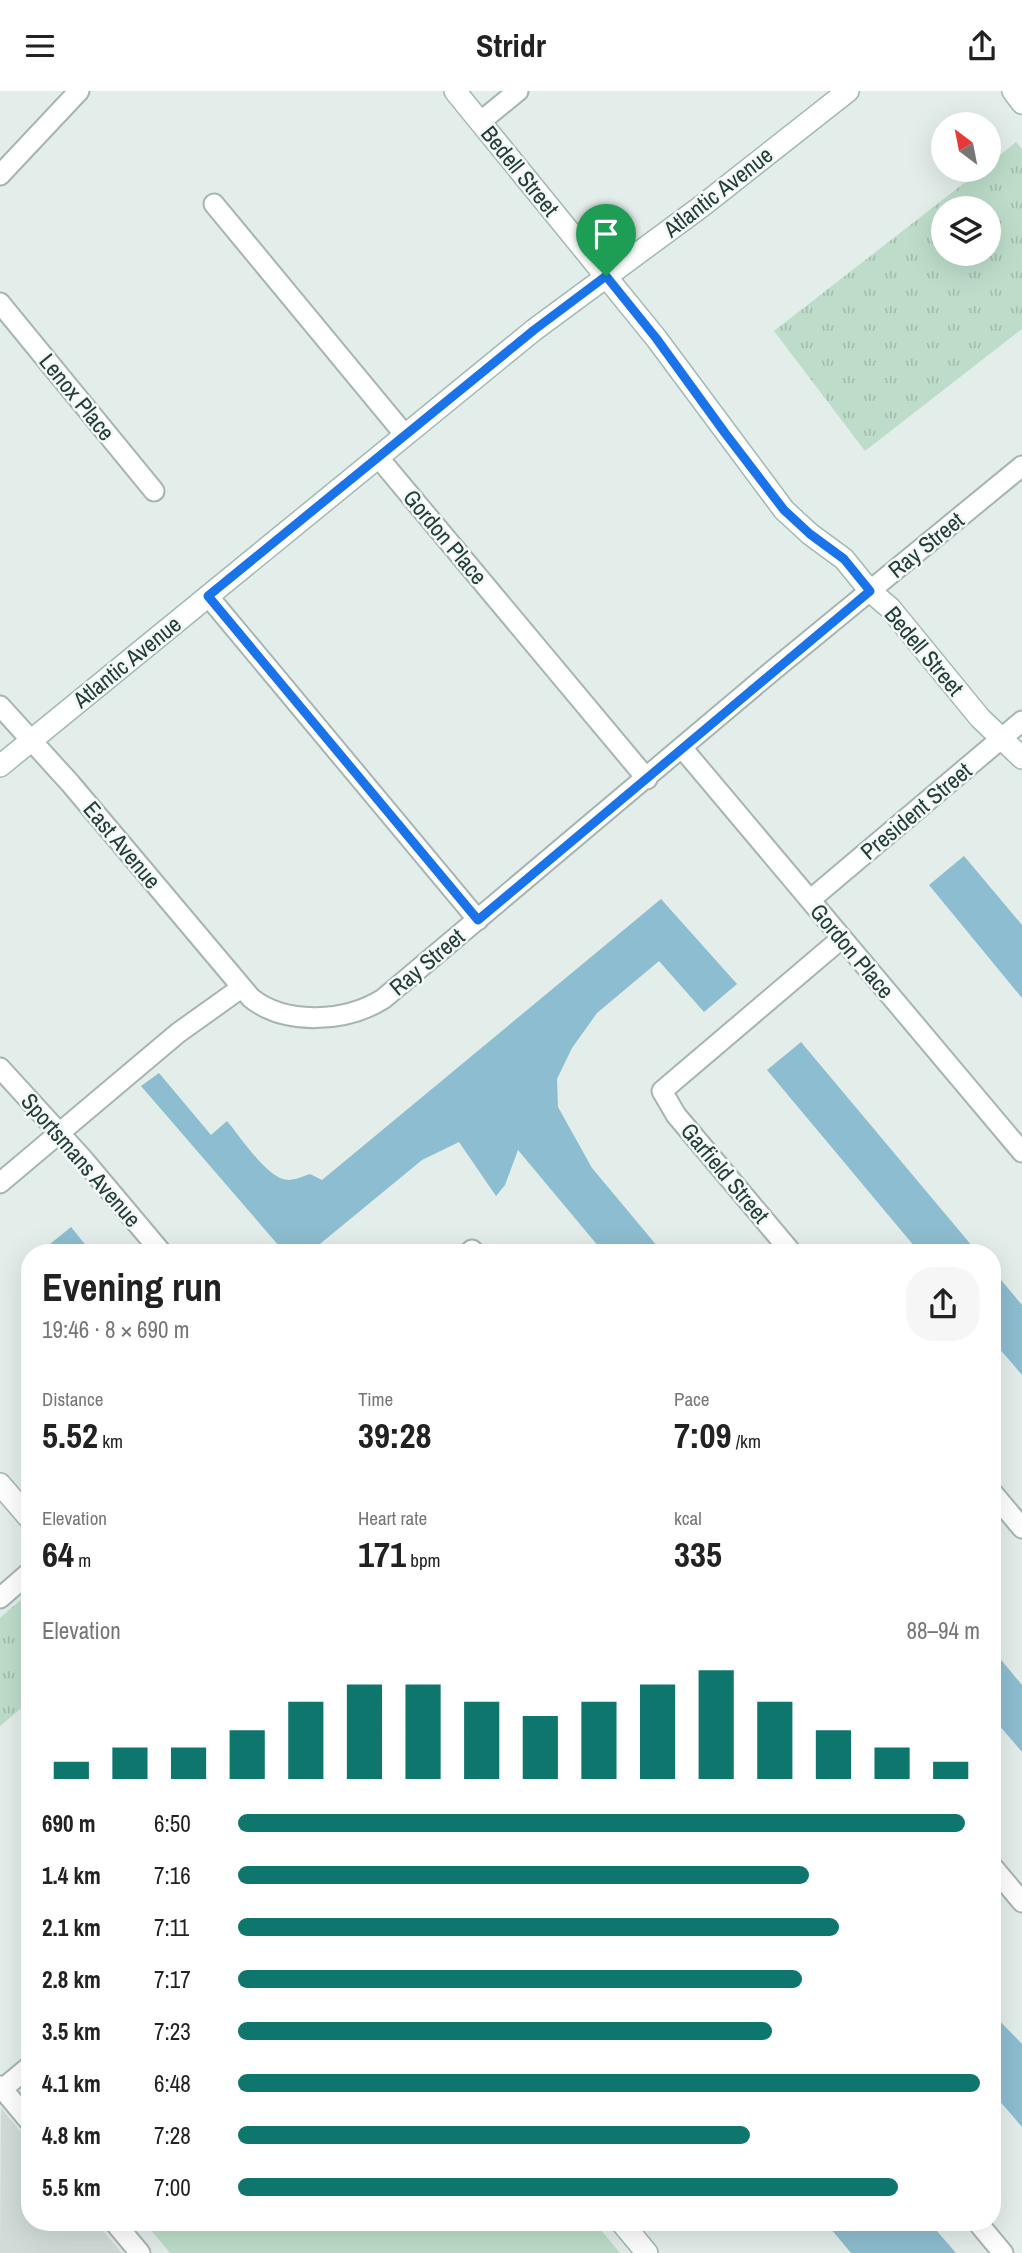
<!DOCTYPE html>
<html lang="en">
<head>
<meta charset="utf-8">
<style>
	:root { --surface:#fff; --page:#f6f6f6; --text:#222; --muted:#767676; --accent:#0f766e }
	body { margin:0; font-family:"Archivo Narrow",sans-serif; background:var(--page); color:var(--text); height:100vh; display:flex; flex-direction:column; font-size:26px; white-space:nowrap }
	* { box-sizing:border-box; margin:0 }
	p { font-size:23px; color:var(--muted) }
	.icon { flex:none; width:38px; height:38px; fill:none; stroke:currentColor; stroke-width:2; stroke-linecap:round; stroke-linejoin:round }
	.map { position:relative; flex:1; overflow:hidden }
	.sheet { position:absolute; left:21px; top:1153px; width:980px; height:987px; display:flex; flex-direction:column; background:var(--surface); border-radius:28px; box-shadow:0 7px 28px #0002 }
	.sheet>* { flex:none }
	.needle { width:46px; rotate:328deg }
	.buttons { position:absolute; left:931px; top:21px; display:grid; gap:14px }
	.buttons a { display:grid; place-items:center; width:70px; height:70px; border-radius:50%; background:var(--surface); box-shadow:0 7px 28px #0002; font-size:35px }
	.pin { position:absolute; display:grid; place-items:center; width:60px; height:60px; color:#fff; margin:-72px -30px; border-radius:50% 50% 50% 0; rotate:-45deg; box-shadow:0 0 7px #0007 }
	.pin .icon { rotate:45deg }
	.round { display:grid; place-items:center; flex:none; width:74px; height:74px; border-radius:28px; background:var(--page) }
	.headline { display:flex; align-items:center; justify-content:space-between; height:119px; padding:0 21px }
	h1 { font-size:38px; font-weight:700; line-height:52px }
	.figures { display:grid; grid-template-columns:repeat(3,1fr); gap:10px; height:119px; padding:7px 21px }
	.figures div { display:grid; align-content:center }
	.figures b { font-size:35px; font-weight:700 }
	.figures small { font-size:19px; font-weight:400 }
	.figures p { font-size:19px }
	.chart { height:196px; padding:14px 21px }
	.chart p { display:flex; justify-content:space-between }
	.chart svg { width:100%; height:126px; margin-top:7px; stroke:var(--accent); stroke-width:6 }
	ul { padding:0 21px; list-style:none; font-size:23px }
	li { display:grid; grid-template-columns:112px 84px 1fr; align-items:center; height:52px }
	li i { height:18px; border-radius:9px; background:var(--accent) }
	header { display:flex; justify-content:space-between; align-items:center; height:91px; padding:0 21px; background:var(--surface); font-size:32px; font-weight:700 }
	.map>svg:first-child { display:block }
	.built { fill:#d1dcd9 }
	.grass { fill:url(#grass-tufts); fill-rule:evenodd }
	.green { fill:#bdddca }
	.water { fill:#8dbdd0 }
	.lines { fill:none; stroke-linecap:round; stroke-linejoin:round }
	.street-casing { stroke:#a6b5b2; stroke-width:23 }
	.secondary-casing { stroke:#a2b8b3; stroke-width:24 }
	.street { stroke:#fff; stroke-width:19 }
	.secondary { stroke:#fff; stroke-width:21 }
	.route-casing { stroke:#fff; stroke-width:14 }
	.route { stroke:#1a73e8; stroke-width:9 }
	.labels { text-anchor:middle; stroke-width:5; stroke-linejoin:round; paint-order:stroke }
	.street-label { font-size:23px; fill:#233e3a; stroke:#f4f9f7 }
</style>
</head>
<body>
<header><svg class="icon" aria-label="menu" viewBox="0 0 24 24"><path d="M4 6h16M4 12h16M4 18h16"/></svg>Stridr<svg class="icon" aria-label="share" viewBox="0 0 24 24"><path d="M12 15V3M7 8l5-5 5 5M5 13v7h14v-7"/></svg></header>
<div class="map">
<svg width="1022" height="2162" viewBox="0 0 1022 2162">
	<defs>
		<pattern id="grass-tufts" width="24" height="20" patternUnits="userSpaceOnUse" patternTransform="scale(1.75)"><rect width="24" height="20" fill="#bdddca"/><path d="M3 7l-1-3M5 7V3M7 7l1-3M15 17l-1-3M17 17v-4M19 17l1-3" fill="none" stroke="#a2bfae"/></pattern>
	</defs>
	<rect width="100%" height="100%" fill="#e3edea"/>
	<path class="built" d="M1,2017L30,2052V2132H96L122,2162H0Z"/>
	<path class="grass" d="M1016,51L1022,58V238L865,360L774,240L981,79H989V73ZM943,117H989V163H943Z
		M30,1501V1610L0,1635V1527Z"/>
	<path class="green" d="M145,2132H595L620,2162H170Z"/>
	<path class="water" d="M964,765L1022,834V907L929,794Z
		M661,808L737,893L704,921L659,870L597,922L572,957L557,988L558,1016L592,1077L663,1162H604L518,1059L505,1094L496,1105L459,1051L422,1069L309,1162H285L141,995L159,982L211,1044L227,1030C240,1045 268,1089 288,1089C295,1089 304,1085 310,1083L322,1089Z
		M801,951L978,1162H920L767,979Z
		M71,1136L92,1162H39Z
		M992,1178L1022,1214V1284L992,1249Z
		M992,1558L1022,1594V1661L992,1626Z
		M992,1922L1022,1953V2036L992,2001Z
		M826,2132H930L956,2162H851Z"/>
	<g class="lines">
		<defs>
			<path id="street" d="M480,31L518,0
				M0,84L79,0
				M214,113L405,344
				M0,212L154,400
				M378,366L647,688
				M208,505L478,829
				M0,615L70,692L251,907C286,935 346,931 383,908L771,581L1022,375
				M683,658L1022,1061
				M810,809L1022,630
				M0,977L83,1068L162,1162
				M0,1092L178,942L241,897
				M469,1162L472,1159L475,1162
				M792,1162L676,1024L662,1000L842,847
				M992,1401L1022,1437
				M0,1507L30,1481
				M992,1775L1022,1811
				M0,1995L30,2031
				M0,2000L30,1975
				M115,2132L140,2162
				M978,2132L1003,2162"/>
			<path id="secondary" d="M455,0L656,247L784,419L810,443L844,468L870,500L890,517L980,627L1022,667
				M1013,0L1022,12
				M0,675L534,239L702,115L848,0
				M0,1393L30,1428
				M622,2132L647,2162"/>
		</defs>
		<use href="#street" class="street-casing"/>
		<use href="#secondary" class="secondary-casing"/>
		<use href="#street" class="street"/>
		<use href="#secondary" class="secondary"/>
	</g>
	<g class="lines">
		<defs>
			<path id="route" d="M606,185L656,247L725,342L784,419L810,443L844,468L870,500L478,829L208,505L534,239Z"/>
		</defs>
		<use href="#route" class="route-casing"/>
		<use href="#route" class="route"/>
	</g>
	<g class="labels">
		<g class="street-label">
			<text transform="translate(520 80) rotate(51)" y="8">Bedell Street</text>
			<text transform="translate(718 101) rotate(-38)" y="8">Atlantic Avenue</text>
			<text transform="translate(77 306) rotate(51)" y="8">Lenox Place</text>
			<text transform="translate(445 446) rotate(50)" y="8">Gordon Place</text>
			<text transform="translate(926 454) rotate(-39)" y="8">Ray Street</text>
			<text transform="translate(924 560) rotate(50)" y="8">Bedell Street</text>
			<text transform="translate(127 571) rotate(-39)" y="8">Atlantic Avenue</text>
			<text transform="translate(916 720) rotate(-40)" y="8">President Street</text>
			<text transform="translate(122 754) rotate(50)" y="8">East Avenue</text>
			<text transform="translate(852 860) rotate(50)" y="8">Gordon Place</text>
			<text transform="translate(427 871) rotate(-40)" y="8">Ray Street</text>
			<text transform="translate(81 1069) rotate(49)" y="8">Sportsmans Avenue</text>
			<text transform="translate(725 1082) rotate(50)" y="8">Garfield Street</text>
		</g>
	</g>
</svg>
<div class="buttons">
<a><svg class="needle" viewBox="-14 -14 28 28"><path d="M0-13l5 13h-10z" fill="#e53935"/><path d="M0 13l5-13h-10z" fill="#767676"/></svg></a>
<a><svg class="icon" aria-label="layers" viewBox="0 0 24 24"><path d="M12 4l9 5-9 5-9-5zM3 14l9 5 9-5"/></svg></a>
</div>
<div class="pin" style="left:606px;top:185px;background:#1e9e55"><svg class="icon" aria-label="arrive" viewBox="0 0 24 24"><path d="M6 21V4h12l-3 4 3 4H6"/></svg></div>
<section class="sheet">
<div class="headline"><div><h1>Evening run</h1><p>19:46 · 8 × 690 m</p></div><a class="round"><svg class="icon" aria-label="share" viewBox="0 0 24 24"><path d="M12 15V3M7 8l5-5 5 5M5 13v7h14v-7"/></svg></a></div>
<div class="figures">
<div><p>Distance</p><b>5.52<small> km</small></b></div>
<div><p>Time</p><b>39:28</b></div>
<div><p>Pace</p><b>7:09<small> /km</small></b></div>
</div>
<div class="figures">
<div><p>Elevation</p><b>64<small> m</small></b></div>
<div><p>Heart rate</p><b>171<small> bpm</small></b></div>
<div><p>kcal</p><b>335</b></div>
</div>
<div class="chart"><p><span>Elevation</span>88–94 m</p>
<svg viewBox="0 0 160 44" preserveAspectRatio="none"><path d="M5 44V38M15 44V33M25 44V33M35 44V27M45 44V17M55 44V11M65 44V11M75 44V17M85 44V22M95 44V17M105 44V11M115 44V6M125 44V17M135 44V27M145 44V33M155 44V38"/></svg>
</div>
<ul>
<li><b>690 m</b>6:50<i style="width:98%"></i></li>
<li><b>1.4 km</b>7:16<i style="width:77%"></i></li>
<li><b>2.1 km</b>7:11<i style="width:81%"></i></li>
<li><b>2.8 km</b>7:17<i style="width:76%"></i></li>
<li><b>3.5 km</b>7:23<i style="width:72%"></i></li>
<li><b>4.1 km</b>6:48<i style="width:100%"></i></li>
<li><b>4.8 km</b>7:28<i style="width:69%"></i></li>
<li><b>5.5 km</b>7:00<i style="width:89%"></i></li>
</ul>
</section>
</div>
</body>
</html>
